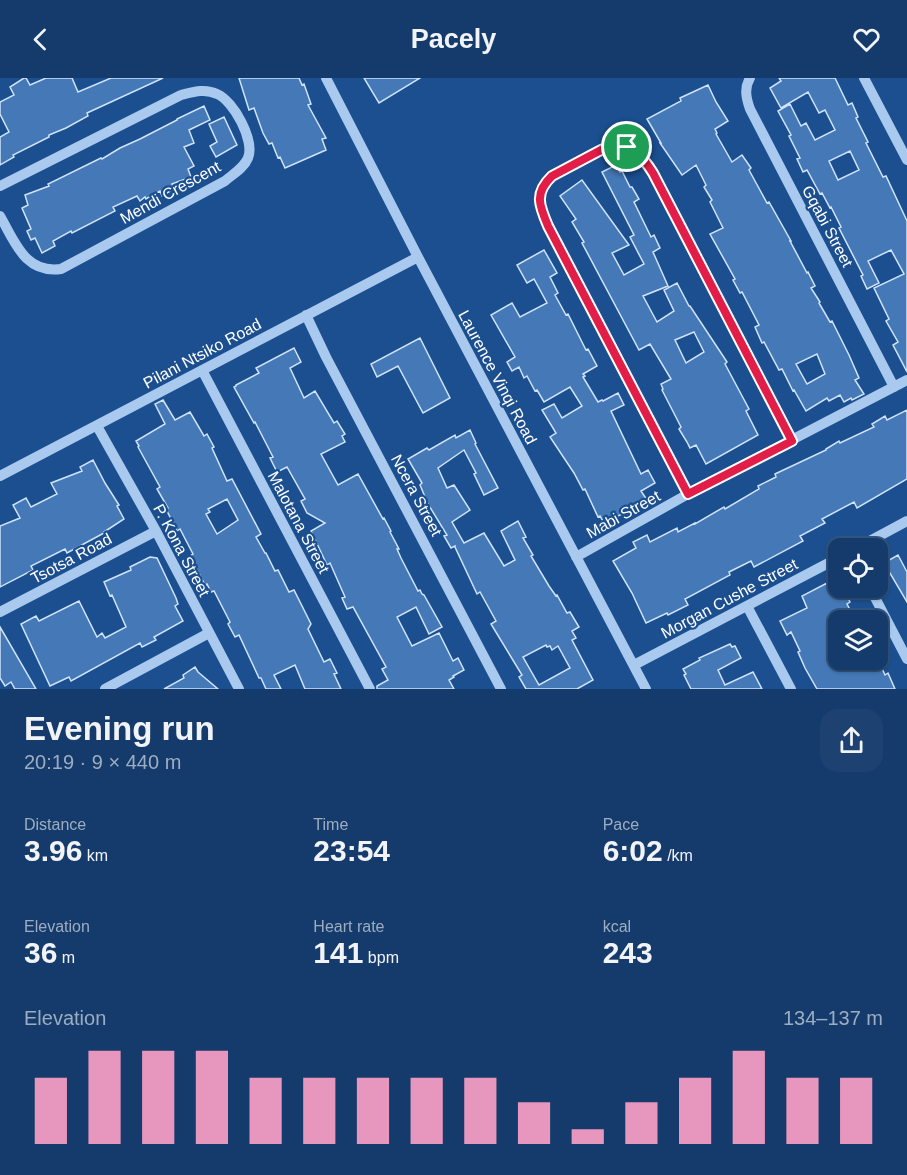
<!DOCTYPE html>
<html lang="en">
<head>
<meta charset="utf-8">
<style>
	:root { --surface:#143b6b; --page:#1d4271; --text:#f1f3f6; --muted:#9dadc1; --line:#33557e; --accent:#e797bd }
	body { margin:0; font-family:Arial,sans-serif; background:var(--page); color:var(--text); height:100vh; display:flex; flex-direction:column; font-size:22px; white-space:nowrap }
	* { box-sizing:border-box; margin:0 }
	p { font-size:20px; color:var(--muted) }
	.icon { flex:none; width:33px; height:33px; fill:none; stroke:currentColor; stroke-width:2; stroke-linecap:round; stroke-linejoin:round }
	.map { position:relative; height:611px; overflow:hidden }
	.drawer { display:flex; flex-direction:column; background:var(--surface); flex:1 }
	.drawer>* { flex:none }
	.tools { position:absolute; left:828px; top:460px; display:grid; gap:12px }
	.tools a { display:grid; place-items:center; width:60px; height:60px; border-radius:12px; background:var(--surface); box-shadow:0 2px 4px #0004,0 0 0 2px var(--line); font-size:30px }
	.pin { position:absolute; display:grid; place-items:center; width:51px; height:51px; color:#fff; margin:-26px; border:3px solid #fff; border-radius:50%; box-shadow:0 2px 6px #0007 }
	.round { display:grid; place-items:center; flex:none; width:63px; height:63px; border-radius:18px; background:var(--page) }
	.overview { display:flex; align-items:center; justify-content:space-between; height:102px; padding:0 24px }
	h1 { font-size:33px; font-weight:800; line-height:45px }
	.figures { display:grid; grid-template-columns:repeat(3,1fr); gap:9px; height:102px; padding:6px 24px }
	.figures div { display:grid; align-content:center }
	.figures b { font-size:30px; font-weight:800 }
	.figures small { font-size:16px; font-weight:400 }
	.figures p { font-size:16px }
	.chart { height:168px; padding:12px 24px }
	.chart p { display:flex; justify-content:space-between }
	.chart svg { width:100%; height:108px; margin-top:6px; stroke:var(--accent); stroke-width:6 }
	header { display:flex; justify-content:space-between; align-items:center; height:78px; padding:0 24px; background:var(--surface); font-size:27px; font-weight:800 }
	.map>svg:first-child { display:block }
	.building { fill:#4478b7; stroke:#cfe3fa; stroke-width:1.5; fill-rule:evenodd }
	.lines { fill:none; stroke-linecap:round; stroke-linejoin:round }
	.minor { stroke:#a9c9ee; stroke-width:10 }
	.route-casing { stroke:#fff; stroke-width:12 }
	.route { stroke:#e11d48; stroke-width:8 }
	.labels { text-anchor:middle; stroke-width:4.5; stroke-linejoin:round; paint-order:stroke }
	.street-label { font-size:16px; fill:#fff; stroke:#1b4f8f }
</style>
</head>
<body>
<header><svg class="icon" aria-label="back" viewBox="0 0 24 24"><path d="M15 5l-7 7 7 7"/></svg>Pacely<svg class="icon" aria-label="heart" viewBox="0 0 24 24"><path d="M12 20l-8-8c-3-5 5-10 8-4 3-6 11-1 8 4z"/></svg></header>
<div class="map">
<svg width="907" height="611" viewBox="0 0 907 611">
	<rect width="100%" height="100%" fill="#1b4f8f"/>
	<path class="building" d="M24,0H26L30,7L46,0H72L78,14L111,0H163L87,35L88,38L66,50L49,57V59L13,77L14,79L0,87V59L9,54L0,36V24L14,17L10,9Z
		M239,0H299L302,7L304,6L311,26L308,27L326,60L322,61L326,72L285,90L280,79L278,80L272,65L269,66L263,55L254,30L249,32Z
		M364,0H420L379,25Z
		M779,0H835L848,27L852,25L858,39L856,40L868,64L866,65L883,99L886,98L907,143V294L893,267L898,264L886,243L889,241L874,210L904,196L891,172L868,183L879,205L867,211L861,198L863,197L839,150L841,149L831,129L830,130L822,115L820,116L807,92L803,94L797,81L800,80L789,58L791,57L778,33L790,26L801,48L806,45L815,62L835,52L825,32L819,35L808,14L781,30L770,10L781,3ZM850,73L859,92L838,102L829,83Z
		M708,7L716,24L728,43L715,51L717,55L716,56L732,84L742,77L751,90L749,92L767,125L769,124L791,163H790L807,195L808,194L815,208L811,210L820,224L819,225L830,244L832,243L849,277L859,300L855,302L864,316L852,322L851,320L844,324L840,317L829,323L827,320L806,333L794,312L793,313L782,291L779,292L764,264L762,265L755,249L759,247L742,214L740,215L733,202L735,201L710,156L723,150L710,124L712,122L704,109L706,107L696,87L682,97L660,65H661L647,41L681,23L680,20ZM817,276L825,296L807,306L796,286Z
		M204,28L210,42L189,52L194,65L184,69L194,88L188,91L191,99L172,106L174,111L162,118L160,113L146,121L145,119L140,123L137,118L113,129L115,133L72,155L71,153L53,163L55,168L42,175L35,160L31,162L27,153L31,151L22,130L28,127L25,117L49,108L48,106L101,80L102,81L120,70L140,61L177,42V41Z
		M224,39L237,67L216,79L210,68L217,64L209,46Z
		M616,87L620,94L622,93L630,109H632L639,121L634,124L651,159L654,157L660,170L653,174L668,208L643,218L657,244L674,233L664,212L677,205L689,228H690L727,284L725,286L749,331L746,333L758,357L706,386L696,367L690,370L687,364L679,351L681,349L662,312L663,311L661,306L671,301L650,266L639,272L582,165L584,164L572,144L576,141L560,118L582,102L629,167L612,175L624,197L644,186L630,159L634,157L602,94ZM694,254L704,274L686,285L675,262Z
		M544,172L557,195L550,199L558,215L555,217L566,237L568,236L586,272L588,271L597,288L583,296L585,298L583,299L598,324L602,322L603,323L618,315L624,327L611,333L641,396L648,392L655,405L641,413L647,422L628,432V433L604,445L600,438L598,439L585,411L583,412L574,395L550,359L556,355L542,332L554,326L562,340L582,328L570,309L544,324L537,312L535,313L527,298L524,300L519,289L512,293L507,284L515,279L491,237L512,225L520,239L547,225L534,201L527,205L517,187Z
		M420,260L450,320L423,335L398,288L377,299L371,286Z
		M294,270L301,284L290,290L304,320L315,313L334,345L337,343L345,356L342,358L345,364L321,376L338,407L358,396L383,441L384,440L391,453L390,454L399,471H397L401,480L418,513L420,512L422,516L424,517L442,549L429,556L416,529L397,539L412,568L439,555L453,583L458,580L464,592L453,598L454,599L449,602L454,611H377V608L388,602L382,591L386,589L353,529L347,531L342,520L345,519L330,485L327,487L311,453L325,445L307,435L301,423L305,421L287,389L277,394L270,380L273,379L255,344L254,345L234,309L236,308V307L259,295L256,290Z
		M163,322L175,342L190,334L204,358L207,356L214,369L212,370L227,403L232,401L261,456L256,459L265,475H266L275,493L278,492L289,514L294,512L311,546L308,551L324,584L330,581L337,595L334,596L341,611H305L295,587L274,597L281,611H266L261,600H259L239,557L235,559L228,546L230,544L214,513L211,514L207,506L205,507L190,478L193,476L180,451L177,453L166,431L168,430L157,411L160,409L138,369L139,368L136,363L165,346L155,326ZM227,421L238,442L217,456L206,436L210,434L208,431Z
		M907,332V401L857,430L854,424L822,441L825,445L800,458L803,463L754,489L751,483L729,494L730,497L685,521L688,527L668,537L667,535L646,545L632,515L613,483L636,470L633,464L647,457L650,464L677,450L678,454L695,445V446L724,429L725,431L759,411L758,408L776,399L775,396L826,372V371L839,363L840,365L874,349L872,346L885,338L887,342Z
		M470,352L476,365L475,366L498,410L484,417L474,396L476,395L464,372L438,390L447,410L454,407L470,432L452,444L464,465L484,455L504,488L515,482L501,453L518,443L526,459L523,460L533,477L531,478L549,508L556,518L557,517L567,535L570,534L579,549L572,553L576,560L572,562L593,602L577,611H526L519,599L522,597L491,546L496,543L480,514L477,516L455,469V468L451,470L444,458L447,457L428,426L420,407L422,405L408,381L427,370L429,372L455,357L456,360ZM546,567L547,569L550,568L552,572L558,568L570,590L539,607L523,579Z
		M93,382L105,405L119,427L117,428L124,441L104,454V455L67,475L65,471L31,488L33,492L0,509V448L20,440L13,427L26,420L31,429L57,416L51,405L82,393L80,389Z
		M898,477L907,494V524L884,485Z
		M150,479L157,480L176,520L178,526L175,528L183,543L154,559L156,562L142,569L140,565L71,603L69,599L50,608L21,546L36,538L39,543L79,523L97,559L102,555L105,560L126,549L112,517L110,518L104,504L131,492L130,489Z
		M827,505L832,514L839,510H843L850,524L847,526L856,543H838V589L851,582H875L878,587V581L885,597L888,595L895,611H817L805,590L798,574L800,573L791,554L787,557L780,543L807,530L802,518Z
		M0,549L36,611H15L11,604L5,608L0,600Z
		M730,566L732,569L735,568L741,580L718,592L725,607L753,594L762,611H691L684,597L686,596L683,591L700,582L699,580Z
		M195,589L198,594L218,611H164L184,600L183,597Z"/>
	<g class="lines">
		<path class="minor" d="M326,0L418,179L646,611
			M750,0C744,10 746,20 750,31L894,309
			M864,0L907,82
			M0,108L181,17C193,14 205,10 217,16C234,23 255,63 248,80C244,90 233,96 225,103L61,191C25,196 15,164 0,138
			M306,237L326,279L501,611
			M202,292L370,611
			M97,348L156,453L239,611
			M0,398L418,179
			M688,416L548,148C539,127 534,115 552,98C565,91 578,84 590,77C622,61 634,64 653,95L792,363
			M855,471L907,443
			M576,479L688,416L907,302
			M870,510L907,581
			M747,528L791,611
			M0,534L156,453
			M634,587L838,480
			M105,611L209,555"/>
	</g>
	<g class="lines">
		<defs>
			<path id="route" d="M613,67C633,67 643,79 653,95L792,363L688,416L548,148C539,127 534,115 552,98L601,72Z"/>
		</defs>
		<use href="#route" class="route-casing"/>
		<use href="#route" class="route"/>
	</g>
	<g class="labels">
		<g class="street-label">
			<text transform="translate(170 114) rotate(-29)" y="6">Mendi Crescent</text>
			<text transform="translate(828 148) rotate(62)" y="6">Gqabi Street</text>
			<text transform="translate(202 275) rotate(-28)" y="6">Pilani Ntsiko Road</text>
			<text transform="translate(498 299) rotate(62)" y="6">Laurence Vinqi Road</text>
			<text transform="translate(417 417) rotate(62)" y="6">Ncera Street</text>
			<text transform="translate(623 436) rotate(-29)" y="6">Mabi Street</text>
			<text transform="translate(299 444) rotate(62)" y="6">Malotana Street</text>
			<text transform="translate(182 472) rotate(62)" y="6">P. Kona Street</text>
			<text transform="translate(71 480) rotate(-28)" y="6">Tsotsa Road</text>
			<text transform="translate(729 520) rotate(-28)" y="6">Morgan Cushe Street</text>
		</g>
	</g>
</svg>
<div class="tools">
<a><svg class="icon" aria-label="locate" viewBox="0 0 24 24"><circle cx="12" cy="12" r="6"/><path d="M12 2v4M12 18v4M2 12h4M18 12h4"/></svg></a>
<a><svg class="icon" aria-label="layers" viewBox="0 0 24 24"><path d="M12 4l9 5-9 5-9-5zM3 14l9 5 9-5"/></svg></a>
</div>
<div class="pin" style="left:627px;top:69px;background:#1e9e55"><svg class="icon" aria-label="arrive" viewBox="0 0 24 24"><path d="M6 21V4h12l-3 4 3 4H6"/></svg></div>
</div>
<section class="drawer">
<div class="overview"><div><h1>Evening run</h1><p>20:19 · 9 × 440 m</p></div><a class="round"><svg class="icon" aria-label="share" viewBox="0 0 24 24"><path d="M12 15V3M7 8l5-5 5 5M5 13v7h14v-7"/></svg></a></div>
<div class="figures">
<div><p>Distance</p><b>3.96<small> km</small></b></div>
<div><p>Time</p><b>23:54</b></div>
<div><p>Pace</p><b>6:02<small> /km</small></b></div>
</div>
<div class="figures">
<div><p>Elevation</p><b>36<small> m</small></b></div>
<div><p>Heart rate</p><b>141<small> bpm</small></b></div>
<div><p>kcal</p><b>243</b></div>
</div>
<div class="chart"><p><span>Elevation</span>134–137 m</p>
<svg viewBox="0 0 160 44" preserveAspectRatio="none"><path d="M5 44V17M15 44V6M25 44V6M35 44V6M45 44V17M55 44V17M65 44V17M75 44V17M85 44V17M95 44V27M105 44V38M115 44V27M125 44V17M135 44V6M145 44V17M155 44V17"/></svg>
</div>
</section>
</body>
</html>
